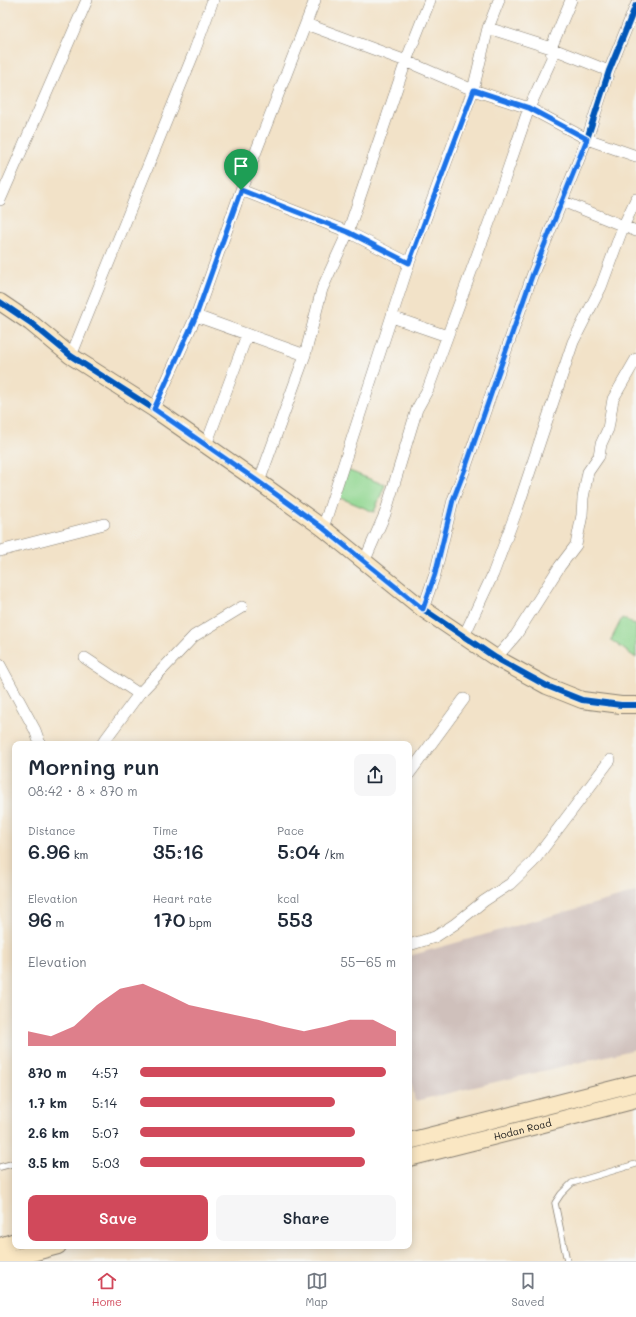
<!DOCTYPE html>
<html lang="en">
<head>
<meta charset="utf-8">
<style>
	:root { --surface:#fff; --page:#f6f6f7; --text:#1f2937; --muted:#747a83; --line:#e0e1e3; --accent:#d1495b }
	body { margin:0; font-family:Mali,sans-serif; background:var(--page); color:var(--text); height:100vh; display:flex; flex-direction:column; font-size:15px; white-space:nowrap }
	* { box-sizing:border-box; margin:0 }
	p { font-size:13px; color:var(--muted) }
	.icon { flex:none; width:22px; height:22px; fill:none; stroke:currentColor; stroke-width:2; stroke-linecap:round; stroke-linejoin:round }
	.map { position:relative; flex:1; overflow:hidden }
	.sheet { position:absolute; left:12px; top:741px; width:400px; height:508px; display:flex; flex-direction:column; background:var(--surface); border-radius:8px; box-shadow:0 2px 10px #0003 }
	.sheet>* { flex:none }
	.pin { position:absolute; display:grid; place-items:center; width:34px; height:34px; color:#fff; margin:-41px -17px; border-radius:50% 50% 50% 0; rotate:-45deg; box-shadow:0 0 4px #0007 }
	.pin .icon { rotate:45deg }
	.round { display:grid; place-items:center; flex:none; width:42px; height:42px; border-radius:8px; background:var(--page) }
	.summary { display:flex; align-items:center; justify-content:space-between; height:68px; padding:0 16px }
	h1 { font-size:22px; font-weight:600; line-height:30px }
	.metrics { display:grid; grid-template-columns:repeat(3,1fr); gap:6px; height:68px; padding:4px 16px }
	.metrics div { display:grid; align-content:center }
	.metrics b { font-size:20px; font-weight:600 }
	.metrics small { font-size:11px; font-weight:400 }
	.metrics p { font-size:11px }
	.chart { height:112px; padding:8px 16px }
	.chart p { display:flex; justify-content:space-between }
	.chart svg { width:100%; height:72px; margin-top:4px; fill:var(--accent); opacity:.7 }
	.action { display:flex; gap:8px; margin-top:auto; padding:8px 16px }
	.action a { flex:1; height:46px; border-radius:8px; background:var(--accent); color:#fff; font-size:16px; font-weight:600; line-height:46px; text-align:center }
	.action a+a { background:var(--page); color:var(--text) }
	ul { padding:0 16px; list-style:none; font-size:13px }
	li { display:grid; grid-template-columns:64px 48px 1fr; align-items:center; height:30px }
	li i { height:10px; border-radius:5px; background:var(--accent) }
	.tabs { display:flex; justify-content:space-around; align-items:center; height:56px; border-top:1px solid var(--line); background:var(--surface); font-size:11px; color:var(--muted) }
	.tabs a { display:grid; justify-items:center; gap:2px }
	.tabs .on { color:var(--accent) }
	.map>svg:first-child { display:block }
	.industrial { fill:#cfc0bb }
	.green { fill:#91d791; stroke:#567a56 }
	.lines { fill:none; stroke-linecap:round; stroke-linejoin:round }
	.lane-casing { stroke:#877f72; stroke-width:7 }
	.street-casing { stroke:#877f72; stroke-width:12 }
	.secondary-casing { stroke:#877f72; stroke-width:18 }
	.lane { stroke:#fff; stroke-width:5.5 }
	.street { stroke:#fff; stroke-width:11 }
	.secondary { stroke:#fae7c3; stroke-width:16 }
	.cycleway-casing { stroke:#f6f6f2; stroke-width:8 }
	.cycleway { stroke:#0057b8; stroke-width:6 }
	.route-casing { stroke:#fff; stroke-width:8 }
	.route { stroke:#1a73e8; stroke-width:5 }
	.labels { text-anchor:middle; stroke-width:4; stroke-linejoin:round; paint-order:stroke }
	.street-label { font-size:10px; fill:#1c1c1c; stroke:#f6f6f2 }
</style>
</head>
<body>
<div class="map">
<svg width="636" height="1261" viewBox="0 0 636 1261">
	<rect width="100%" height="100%" fill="#f6f6f2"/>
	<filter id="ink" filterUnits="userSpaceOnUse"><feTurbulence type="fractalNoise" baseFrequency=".025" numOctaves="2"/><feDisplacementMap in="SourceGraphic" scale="8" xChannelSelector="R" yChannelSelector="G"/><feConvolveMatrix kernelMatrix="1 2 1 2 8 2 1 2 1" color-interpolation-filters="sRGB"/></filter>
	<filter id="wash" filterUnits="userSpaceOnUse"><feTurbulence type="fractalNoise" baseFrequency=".012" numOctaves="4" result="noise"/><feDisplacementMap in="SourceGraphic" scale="16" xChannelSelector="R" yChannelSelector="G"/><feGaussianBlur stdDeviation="0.9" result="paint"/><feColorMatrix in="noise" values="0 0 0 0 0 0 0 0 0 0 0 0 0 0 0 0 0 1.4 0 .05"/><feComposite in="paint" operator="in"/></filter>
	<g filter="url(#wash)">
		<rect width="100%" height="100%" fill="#f2e2c8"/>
		<path class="industrial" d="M636,892V1049L415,1101L409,1071V956Z"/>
		<path class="green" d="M347,470L385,485L374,512L336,496Z
			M622,618L636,625V658L611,640Z"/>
	</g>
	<g filter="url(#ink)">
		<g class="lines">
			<defs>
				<path id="lane" d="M0,1167L15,1163
					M567,1261L555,1203L561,1194L572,1183L636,1164"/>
				<path id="street" d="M306,24L406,61L473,90L529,108L587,139L636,156
					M488,28L551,48L609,71
					M241,190L348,232L409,263
					M0,200L87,0
					M562,201L636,231
					M196,316L305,355
					M392,317L447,336
					M71,356L193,55L213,0
					M154,409L196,316L241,190L315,0
					M206,445L247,335
					M259,482L305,355L322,289L348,232L406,61L430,0
					M323,528L409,263L473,90L488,28L499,0
					M0,551L104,524
					M364,562L385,514L417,409L428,389L497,201L529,108L552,58L551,48L571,0
					M423,609L435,574L453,500L465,469L532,276L587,139L609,71L636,5
					M464,636L493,574L518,507L573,342L601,287L623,227L636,199
					M85,658L139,694
					M496,658L516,635L560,566L576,545L582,515L583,498L588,472L599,456L601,444L608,429L613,399L636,359
					M0,665L35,730L40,744
					M102,744L139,694L194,636L242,607
					M409,774L464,699
					M409,945L435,937L455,924L484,901L510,884L533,862L610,760"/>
				<g id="secondary">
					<path d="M0,302L31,323L71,356L154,409L259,482L323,528L423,609L496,658L547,686L582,700L621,705H636"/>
					<path d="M409,1141L636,1083"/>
					<path id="s1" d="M409,1158L532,1127L636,1100"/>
					<path d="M0,1246L15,1241"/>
					<path d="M2,1261L58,1246"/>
				</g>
			</defs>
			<use href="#lane" class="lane-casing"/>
			<use href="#street" class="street-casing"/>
			<use href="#secondary" class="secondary-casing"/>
			<use href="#lane" class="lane"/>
			<use href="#street" class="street"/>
			<use href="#secondary" class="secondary"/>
			<defs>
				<path id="cycleway" d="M0,302L31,323L71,356L154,409L259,482L323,528L423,609L496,658L547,686L582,700L621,705H636
					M423,609L435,574L453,500L465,469L532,276L587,139L609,71L636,5"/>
			</defs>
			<use href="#cycleway" class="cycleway-casing"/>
			<use href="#cycleway" class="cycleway"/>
		</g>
	</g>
	<g class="lines" filter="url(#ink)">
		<defs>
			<path id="route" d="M474,90L529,108L587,139L532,276L465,469L453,500L435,574L423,609L323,528L259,482L154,409L196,316L241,190L348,232L409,263Z"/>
		</defs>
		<use href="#route" class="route-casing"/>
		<use href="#route" class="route"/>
	</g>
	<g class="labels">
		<g class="street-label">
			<text dy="4" stroke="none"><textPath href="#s1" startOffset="117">Hodan Road</textPath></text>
		</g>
	</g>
</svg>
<div class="pin" style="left:241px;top:190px;background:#1e9e55"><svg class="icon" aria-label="arrive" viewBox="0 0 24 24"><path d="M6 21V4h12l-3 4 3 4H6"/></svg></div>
<section class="sheet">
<div class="summary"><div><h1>Morning run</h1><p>08:42 · 8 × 870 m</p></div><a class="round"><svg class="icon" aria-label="share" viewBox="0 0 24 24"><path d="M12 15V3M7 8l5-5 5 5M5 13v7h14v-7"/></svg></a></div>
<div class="metrics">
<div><p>Distance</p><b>6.96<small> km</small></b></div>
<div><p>Time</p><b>35:16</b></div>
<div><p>Pace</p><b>5:04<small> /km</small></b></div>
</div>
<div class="metrics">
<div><p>Elevation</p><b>96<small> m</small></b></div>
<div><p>Heart rate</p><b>170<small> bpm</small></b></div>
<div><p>kcal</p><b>553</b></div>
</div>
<div class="chart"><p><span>Elevation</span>55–65 m</p>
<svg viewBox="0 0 160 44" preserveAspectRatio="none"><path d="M0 44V35L10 38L20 32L30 19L40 9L50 6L60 12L70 19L80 22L90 25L100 28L110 32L120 35L130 32L140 28L150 28L160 35V44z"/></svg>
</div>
<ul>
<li><b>870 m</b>4:57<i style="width:96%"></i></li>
<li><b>1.7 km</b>5:14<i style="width:76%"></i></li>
<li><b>2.6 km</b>5:07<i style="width:84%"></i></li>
<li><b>3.5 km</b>5:03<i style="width:88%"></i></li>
</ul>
<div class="action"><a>Save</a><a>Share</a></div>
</section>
</div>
<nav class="tabs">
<a class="on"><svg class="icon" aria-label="home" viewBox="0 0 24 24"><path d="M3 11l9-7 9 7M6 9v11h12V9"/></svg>Home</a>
<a><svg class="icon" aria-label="map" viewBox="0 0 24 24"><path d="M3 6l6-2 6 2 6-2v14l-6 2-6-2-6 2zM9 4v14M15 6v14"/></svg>Map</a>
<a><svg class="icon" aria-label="saved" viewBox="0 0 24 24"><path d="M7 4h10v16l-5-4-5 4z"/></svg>Saved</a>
</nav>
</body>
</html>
